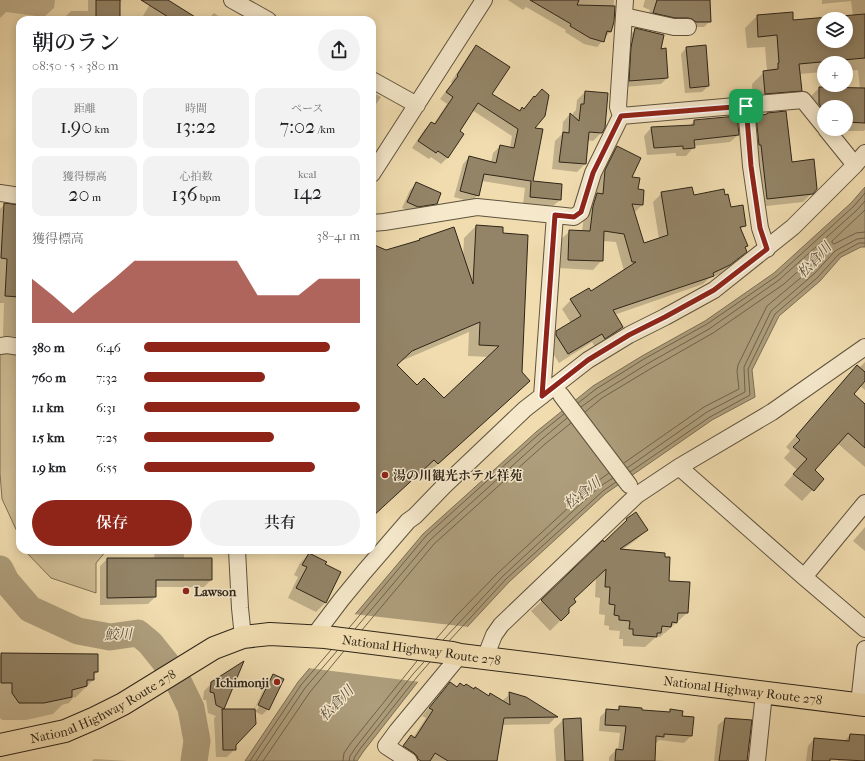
<!DOCTYPE html>
<html lang="ja">
<head>
<meta charset="utf-8">
<style>
	:root { --surface:#fff; --page:#f2f2f2; --text:#202124; --muted:#757577; --accent:#8f2418 }
	body { margin:0; font-family:"IM FELL French Canon","Noto Serif JP",serif; background:var(--page); color:var(--text); height:100vh; display:flex; flex-direction:column; font-size:15px; white-space:nowrap }
	* { box-sizing:border-box; margin:0 }
	p { font-size:13px; color:var(--muted) }
	.icon { flex:none; width:22px; height:22px; fill:none; stroke:currentColor; stroke-width:2; stroke-linecap:round; stroke-linejoin:round }
	.map { position:relative; flex:1; overflow:hidden }
	.details { position:absolute; left:16px; top:16px; width:360px; height:538px; display:flex; flex-direction:column; background:var(--surface); border-radius:12px; box-shadow:0 2px 10px #0003 }
	.details>* { flex:none }
	.buttons { position:absolute; left:817px; top:12px; display:grid; gap:8px }
	.buttons a { display:grid; place-items:center; width:36px; height:36px; border-radius:50%; background:var(--surface); box-shadow:0 2px 10px #0003; font-size:20px }
	.pin { position:absolute; display:grid; place-items:center; width:34px; height:34px; color:#fff; margin:-17px; border-radius:8px; box-shadow:0 2px 6px #0006 }
	.round { display:grid; place-items:center; flex:none; width:42px; height:42px; border-radius:21px; background:var(--page) }
	.overview { display:flex; align-items:center; justify-content:space-between; height:68px; padding:0 16px }
	h1 { font-size:22px; font-weight:600; line-height:30px }
	.stats { display:grid; grid-template-columns:repeat(3,1fr); gap:6px; height:68px; padding:4px 16px }
	.stats div { display:grid; align-content:center; border-radius:10px; background:var(--page); text-align:center }
	.stats b { font-size:20px; font-weight:600 }
	.stats small { font-size:11px; font-weight:400 }
	.stats p { font-size:11px }
	.chart { height:112px; padding:8px 16px }
	.chart p { display:flex; justify-content:space-between }
	.chart svg { width:100%; height:72px; margin-top:4px; fill:var(--accent); opacity:.7 }
	.button { display:flex; gap:8px; margin-top:auto; padding:8px 16px }
	.button a { flex:1; height:46px; border-radius:24px; background:var(--accent); color:#fff; font-size:16px; font-weight:600; line-height:46px; text-align:center }
	.button a+a { background:var(--page); color:var(--text) }
	ul { padding:0 16px; list-style:none; font-size:13px }
	li { display:grid; grid-template-columns:64px 48px 1fr; align-items:center; height:30px }
	li i { height:10px; border-radius:5px; background:var(--accent) }
	.map>svg:first-child { display:block }
	.green { fill:#cfbd95; stroke:#7f7156 }
	.water { fill:#ae9e7c; stroke:#7b6e54 }
	.pier { fill:#f0dcaf }
	.shadow { fill:#0003; fill-rule:evenodd }
	.lines { fill:none; stroke-linecap:round; stroke-linejoin:round }
	.shore { stroke:#6e624a; stroke-width:1 }
	.river { stroke:#ae9e7c; stroke-width:27 }
	.building { fill:#938467; stroke:#2f2518; fill-rule:evenodd }
	.minor-casing { stroke:#5f533e; stroke-width:18 }
	.highway-casing { stroke:#2f2518; stroke-width:24 }
	.minor { stroke:#f5e8cb; stroke-width:16 }
	.highway { stroke:#f0dcaf; stroke-width:22 }
	.route-casing { stroke:#fff; stroke-width:8 }
	.route { stroke:#8f2418; stroke-width:5 }
	.poi-dot { fill:#8f2418; stroke:#f5e8cb; stroke-width:1.5 }
	.labels { text-anchor:middle; stroke-width:3; stroke-linejoin:round; paint-order:stroke }
	.poi-label { font-size:13px; font-weight:bold; fill:#2f2518; stroke:#f5e8cb; text-anchor:start }
	.street-label { font-size:13px; fill:#2f2518; stroke:#f5e8cb }
	.water-label { font-size:14px; font-style:italic; fill:#5b4f3b; stroke:#f5e8cb }
</style>
</head>
<body>
<div class="map">
<svg width="865" height="761" viewBox="0 0 865 761">
	<rect width="100%" height="100%" fill="#f0dcaf"/>
	<filter id="stains"><feTurbulence type="fractalNoise" baseFrequency=".005" numOctaves="4"/><feColorMatrix values="0 0 0 0 .2 0 0 0 0 .09 0 0 0 0 .02 0 0 0 .5 -.17"/></filter>
	<radialGradient id="worn" r=".72"><stop offset=".6" stop-color="#630" stop-opacity="0"/><stop offset="1" stop-color="#630" stop-opacity=".3"/></radialGradient>
	<path class="green" d="M11,353L20,356V538L2,499L0,473V354Z
		M26,550H107L96,563V593L51,578L27,553Z"/>
	<path class="water" d="M865,187V247H861L841,257L820,281L779,316L752,370L755,397L712,420L605,494L509,582L467,627L420,679L363,752L357,761H245L298,682L423,534L536,432L593,386L642,356L705,321L774,273L851,203Z"/>
	<path class="pier" d="M353,614L469,627L420,682L308,668Z"/>
	<path class="shadow" d="M0,0H55L54,8L44,17L6,12L0,18Z
		M88,0H122L119,3V18L118,20H62L71,11H88Z
		M154,0H166L198,20H150L143,16L150,4Z
		M508,0H614L613,22L610,32L597,47L584,44L565,32L566,30L526,7L523,10Z
		M645,0H691L710,21L704,27H690L647,18L650,10L643,7Z
		M822,0H865V130L863,131H830V129H846V107H824V117L810,97L819,88L860,89L858,70L846,71V63H824V72L799,74L801,90L789,102L753,105L752,84L764,72L767,71L765,47L747,48L745,28L757,16L793,21L853,16L851,1L822,4ZM824,19H846V41H824Z
		M214,13L224,20H207Z
		M636,29L667,78L661,84L624,87L630,35Z
		M477,46L491,94L519,112L522,109H523L534,98L532,182L560,200L553,206L523,204L525,188L482,181L478,195L471,202L454,197L463,164L469,157L491,163L493,153L500,146L510,148L512,136L472,110L458,131L463,135L447,158L441,164L431,157L429,159L412,148L424,130L431,123L433,125L447,104L440,99L452,83L451,82L470,53Z
		M686,48L708,86L702,92L685,93L681,54Z
		M372,92L381,97L372,110Z
		M585,92L601,133L593,141L587,140L585,164L577,172L552,169L555,141L562,134L563,122L570,114L573,116V113L576,110L577,100Z
		M767,114L791,163L816,189L803,202L758,207L748,126L757,117L765,116Z
		M694,121L738,135L730,142L693,146V148L686,156H676V153L647,155L644,136L651,128L689,126Z
		M617,147L637,190L643,191L642,205L634,213L643,244L659,239L653,202L662,193L693,196L730,208L745,225L740,230L747,246L744,248L746,251L736,261L720,274L709,278L703,284L614,315L622,327L613,336L595,347L592,342L559,363L547,344L548,341L557,331L571,323L562,309L571,300L591,292L624,271L616,242L603,241L602,260L593,270L559,268L560,240L570,231H582L584,216L588,203L595,197L596,180L608,156Z
		M416,184L436,203L430,210L412,212L402,208L410,190Z
		M5,204L20,206V337L3,336L4,303H0V209Z
		M476,226L521,373L529,381L518,392L426,475L422,470L372,516V245L386,251L418,241L420,240L463,260L464,238ZM469,332L468,356L489,357L444,399L417,386L396,365L399,362Z
		M865,362V390L860,386L852,394L865,405V467L837,443L813,470L823,479L802,501L784,485L797,470L784,458L790,451L786,447L847,377L857,366L859,368Z
		M636,514L647,530L636,540L622,550L668,582L687,613L665,633H664L660,637L657,636L645,647L623,646V639H619L620,631L609,630V626L604,625L605,615L599,614L600,598L595,597L596,578L573,599L568,608V613L550,631L531,611L604,543L627,520Z
		M865,527V551L853,541Z
		M155,550H184V559L211,580L204,587H155V597L148,604L100,605V566L107,559H154Z
		M309,554L324,565L340,573L325,603L316,612L288,598L298,577L294,575L300,563Z
		M2,654L97,672L93,676V680L75,698L74,697L69,703L62,705L53,714L26,720H2L0,718V656Z
		M242,663L223,710H254L267,682L273,676L268,709L262,715L254,711L235,744V749L227,757H216L214,718L216,716L208,713L206,700H203L204,691L212,683ZM269,681H271L257,710L255,709Z
		M460,684L464,687L473,690L475,688L488,696L490,694L502,701L510,694L556,717L549,724L501,725L496,761H407L397,754L404,744L412,736L413,738L426,718L422,716L443,691L456,687Z
		M620,707L641,711L668,713L671,710L681,717L691,736L684,743L659,740L656,743H654L653,760L665,761H609V757L616,750H618L620,733L599,731L600,717L607,710L616,711Z
		M725,719L747,761H714L718,725Z
		M563,720L582,761H556L554,729Z
		M850,735L865,736V761H838L840,749L843,743Z
		M814,739L827,761H806L808,746Z
		M94,759L128,761H92Z"/>
	<g class="lines">
		<path class="shore" d="M865,210L832,241V243L834,244L856,233L865,232
			M578,403L596,389L644,359L707,324L777,276L854,206L865,193
			M581,407L599,394L647,364L709,329L779,280L857,210L865,201
			M585,412L602,398L650,369L713,333L784,284L824,248H827V251L810,270L767,306L738,365L737,371L739,389L704,407L624,463
			M627,468L707,412L745,392L744,367L771,311L814,274L835,251L857,239L865,238
			M630,472L710,417L750,395L748,369L775,314L817,278L839,254L859,243H865
			M349,628L426,536L538,435L564,414
			M355,629L430,540L542,439L567,418
			M362,630L434,544L545,444L571,423
			M436,639L456,616L499,572L595,483L609,473
			M443,640L503,576L599,487L613,478
			M449,641L506,579L603,491L616,482
			M250,761L301,685L331,650
			M256,761L305,688L337,651
			M263,761L310,692L344,651
			M343,761L344,753L351,743L417,661
			M349,761L350,756L356,747L413,674L424,662
			M354,761V758L360,749L417,677L430,662"/>
		<path class="river" d="M0,569L6,581L30,609L78,631L110,637L138,633L150,643L174,673L191,708L197,741L194,761"/>
	</g>
	<path class="building" d="M96,0H120V19H113V20H96Z
		M141,0H168L200,20H173Z
		M530,0H579L577,5L615,6L614,22L611,32L607,31L604,42L590,38L570,26L571,24Z
		M657,0H710L711,22H696L692,19L688,18H675L653,13Z
		M793,12V20L865,14V58L799,64L802,91L765,94L763,71L778,69V63H779L777,35L758,37L757,15ZM824,19H846V41H824Z
		M635,28L664,35L661,49L666,48L668,78L629,81L631,47Z
		M476,45L510,67L492,94L520,111L522,107L524,109L534,96L535,97L542,89L549,95L545,116L535,128L543,129L533,181L562,184L561,200L530,197L531,181L484,174L479,196L460,191L469,156L496,163L500,145L514,148L518,129L478,103L460,131L464,134L448,158L438,151L436,153L418,141L431,122L435,124L453,97L446,92L458,76L457,75Z
		M706,45L709,86L690,88L686,47Z
		M819,87L865,88V123L846,122V107H824V108H822L819,104Z
		M585,91L608,93L605,128L602,133L589,132L586,164L559,162L563,132L569,133L570,113L579,121L581,104H584Z
		M786,111L792,162L814,159L817,189L813,194L767,199L761,145H759L756,116L767,114V113Z
		M737,116L739,135L694,140L695,148L683,149V146L654,148L651,127L694,125V120Z
		M617,146L641,158L632,177L640,178L638,189L644,190L643,205L632,204L644,243L668,235L661,192L692,187L694,195L724,189L725,195L728,194L731,207L743,205L746,226L740,227L748,246L745,247L747,252L730,265L713,273L714,276L613,310L623,327L605,339L602,334L568,354L556,335V331L581,316L570,299L589,288L591,291L636,262H632L624,234L604,231L603,261L568,260L569,230L590,231L593,206L597,193L603,194L605,170Z
		M416,182L441,193L437,204L418,207L407,202Z
		M4,203L20,205V297L5,296L7,259L1,258Z
		M476,225L503,227V233L528,235L522,372L530,381L438,464L434,460L372,517V244L386,250L420,240L419,239L454,227L473,284ZM480,322L479,345L499,346L444,398L424,378L417,385L397,365L412,351Z
		M857,365L865,372V381L854,394L865,404V448L848,433L815,470L824,479L814,491L793,474L807,459L793,447L800,440L796,436Z
		M636,512L648,530L620,549L665,553V557H670L669,581L690,582L688,613H678L677,623L672,622L671,627L662,626L661,633H657V637L633,635V629H629L630,621L619,620V616L614,615L615,605L609,604L610,587H605L606,569L574,599L576,602L569,608V613L561,621L541,600L603,540L604,542L627,520L626,519Z
		M309,553L327,562L325,564L341,572L326,603L296,588L307,567L302,565Z
		M107,558H212V580H156V597L107,598Z
		M1,653L98,654V672H94V680H87V686L72,690V697L44,703H19L12,693V683H1Z
		M244,661L224,709H255L256,724L236,745V750H223L222,709H224L216,705L214,693L210,692L211,682Z
		M273,674L284,679L269,710L258,705Z
		M450,682L457,687L460,683L464,686L466,684L474,689L475,687L489,696L490,693L510,705L509,692L526,697L558,717L504,718L497,761H448L435,753L430,761H421L418,759L417,756L414,753L403,746L411,735L415,738L433,710L429,708Z
		M619,706L642,708V710L670,712V709L683,711L682,716L694,717L692,736L664,734V737L656,736L655,761H615L616,749L623,750L626,726L605,725L606,709L619,710Z
		M581,718L583,761H565L563,719Z
		M725,718L752,720L747,761H719Z
		M850,734L865,735V761L830,759V761H812L814,738L849,741Z"/>
	<g class="lines">
		<defs>
			<path id="minor" d="M232,0L268,20
				M624,16L674,27H688
				M372,80L417,105
				M746,106L751,166L760,228L767,249
				M621,116L803,100L824,126
				M826,129L855,165
				M372,174L484,0
				M0,193L20,196
				M372,223L384,222L477,207L555,215
				M0,346L7,345L20,347
				M561,395L629,485
				M542,396L555,215L574,217L581,212L593,173L621,116L618,107L625,0
				M679,467L804,577L865,629
				M237,550L240,608L243,637
				M804,577L865,503
				M313,637L341,600L364,572L408,521L415,516L444,486L525,409L588,360L629,335L665,317L714,290L793,227L855,165L865,153
				M485,658L494,635L501,625L637,495L679,467L772,412L865,347
				M859,704L865,649
				M409,761L386,746L397,731L460,655
				M757,761L764,693"/>
			<g id="highway">
				<path id="s1" d="M0,745L65,731L95,718L123,704L214,648L243,637L270,634L325,637L452,653L460,655L865,705"/>
			</g>
		</defs>
		<use href="#minor" class="minor-casing"/>
		<use href="#highway" class="highway-casing"/>
		<use href="#minor" class="minor"/>
		<use href="#highway" class="highway"/>
	</g>
	<g class="lines">
		<defs>
			<path id="route" d="M746,106L751,166L760,228L767,249L714,290L665,317L629,335L588,360L542,396L555,215L574,217L581,212L593,173L621,116Z"/>
		</defs>
		<use href="#route" class="route-casing"/>
		<use href="#route" class="route"/>
	</g>
	<g class="poi-dot">
		<circle cx="385" cy="475" r="4"/>
		<circle cx="186" cy="591" r="4"/>
		<circle cx="277" cy="682" r="4"/>
	</g>
	<g class="labels">
		<g class="poi-label">
			<text x="393" y="480">湯の川観光ホテル祥苑</text>
			<text x="194" y="596">Lawson</text>
			<text x="269" y="687" text-anchor="end">Ichimonji</text>
		</g>
		<g class="street-label">
			<text dy="5" stroke="none"><textPath href="#s1" startOffset="448">National Highway Route 278</textPath></text>
			<text dy="5" stroke="none"><textPath href="#s1" startOffset="772">National Highway Route 278</textPath></text>
			<text dy="5" stroke="none"><textPath href="#s1" startOffset="111">National Highway Route 278</textPath></text>
		</g>
		<g class="water-label">
			<text transform="translate(814 260) rotate(-47)" y="5">松倉川</text>
			<text transform="translate(582 493) rotate(-37)" y="5">松倉川</text>
			<text transform="translate(118 634) rotate(-2)" y="5">鮫川</text>
			<text transform="translate(336 703) rotate(-46)" y="5">松倉川</text>
		</g>
	</g>
	<rect width="100%" height="100%" filter="url(#stains)"/>
	<rect width="100%" height="100%" fill="url(#worn)"/>
</svg>
<div class="buttons">
<a><svg class="icon" aria-label="layers" viewBox="0 0 24 24"><path d="M12 4l9 5-9 5-9-5zM3 14l9 5 9-5"/></svg></a>
<a>+</a>
<a>−</a>
</div>
<div class="pin" style="left:746px;top:106px;background:#1e9e55"><svg class="icon" aria-label="arrive" viewBox="0 0 24 24"><path d="M6 21V4h12l-3 4 3 4H6"/></svg></div>
<section class="details">
<div class="overview"><div><h1>朝のラン</h1><p>08:50 · 5 × 380 m</p></div><a class="round"><svg class="icon" aria-label="share" viewBox="0 0 24 24"><path d="M12 15V3M7 8l5-5 5 5M5 13v7h14v-7"/></svg></a></div>
<div class="stats">
<div><p>距離</p><b>1.90<small> km</small></b></div>
<div><p>時間</p><b>13:22</b></div>
<div><p>ペース</p><b>7:02<small> /km</small></b></div>
</div>
<div class="stats">
<div><p>獲得標高</p><b>20<small> m</small></b></div>
<div><p>心拍数</p><b>136<small> bpm</small></b></div>
<div><p>kcal</p><b>142</b></div>
</div>
<div class="chart"><p><span>獲得標高</span>38–41 m</p>
<svg viewBox="0 0 160 44" preserveAspectRatio="none"><path d="M0 44V17L10 27L20 38L30 27L40 17L50 6L60 6L70 6L80 6L90 6L100 6L110 27L120 27L130 27L140 17L150 17L160 17V44z"/></svg>
</div>
<ul>
<li><b>380 m</b>6:46<i style="width:86%"></i></li>
<li><b>760 m</b>7:32<i style="width:56%"></i></li>
<li><b>1.1 km</b>6:31<i style="width:100%"></i></li>
<li><b>1.5 km</b>7:25<i style="width:60%"></i></li>
<li><b>1.9 km</b>6:55<i style="width:79%"></i></li>
</ul>
<div class="button"><a>保存</a><a>共有</a></div>
</section>
</div>
</body>
</html>
